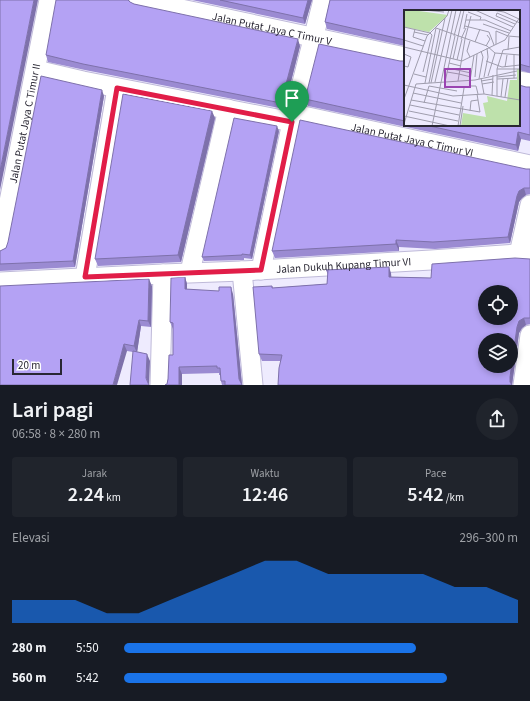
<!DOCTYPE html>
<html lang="id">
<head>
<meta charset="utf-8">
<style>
	:root { --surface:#171b24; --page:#20242c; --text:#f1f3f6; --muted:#9ea1a6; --accent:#1a73e8 }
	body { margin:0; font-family:"Source Sans 3",sans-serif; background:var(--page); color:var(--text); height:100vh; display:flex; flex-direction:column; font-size:15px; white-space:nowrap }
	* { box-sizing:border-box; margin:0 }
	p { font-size:13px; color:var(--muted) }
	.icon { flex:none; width:22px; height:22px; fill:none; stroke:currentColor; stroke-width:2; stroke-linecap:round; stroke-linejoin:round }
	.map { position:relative; height:385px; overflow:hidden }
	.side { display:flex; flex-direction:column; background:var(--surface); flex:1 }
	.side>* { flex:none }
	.tools { position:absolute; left:478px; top:285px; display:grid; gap:8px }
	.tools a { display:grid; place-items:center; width:40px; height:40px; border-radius:50%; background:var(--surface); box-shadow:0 2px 6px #0003; font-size:20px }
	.scale { position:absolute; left:12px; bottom:10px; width:50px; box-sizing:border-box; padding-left:4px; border:2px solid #292733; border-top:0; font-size:11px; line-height:14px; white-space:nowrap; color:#292733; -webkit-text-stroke:3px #fff; paint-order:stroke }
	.pin { position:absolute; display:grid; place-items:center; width:34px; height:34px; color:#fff; margin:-41px -17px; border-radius:50% 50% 50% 0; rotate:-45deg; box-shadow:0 0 4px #0007 }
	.pin .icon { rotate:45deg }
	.round { display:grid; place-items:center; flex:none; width:42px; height:42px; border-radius:21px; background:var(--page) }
	.overview { display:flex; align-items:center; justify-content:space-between; height:68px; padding:0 12px }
	h1 { font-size:22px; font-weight:600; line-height:30px }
	.metrics { display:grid; grid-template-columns:repeat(3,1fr); gap:6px; height:68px; padding:4px 12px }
	.metrics div { display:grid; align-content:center; border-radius:4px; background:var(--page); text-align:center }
	.metrics b { font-size:20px; font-weight:600 }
	.metrics small { font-size:11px; font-weight:400 }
	.metrics p { font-size:11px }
	.chart { height:112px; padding:8px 12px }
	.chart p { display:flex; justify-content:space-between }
	.chart svg { width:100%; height:72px; margin-top:4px; fill:var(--accent); opacity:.7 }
	ul { padding:0 12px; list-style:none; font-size:13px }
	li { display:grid; grid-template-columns:64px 48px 1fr; align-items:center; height:30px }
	li i { height:10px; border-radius:5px; background:var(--accent) }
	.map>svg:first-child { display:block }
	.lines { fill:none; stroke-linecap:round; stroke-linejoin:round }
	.street-casing { stroke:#bfbad9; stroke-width:21 }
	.street { stroke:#fff; stroke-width:19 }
	.wall { fill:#9b8bd2 }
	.shaded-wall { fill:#7e71ab }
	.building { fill:#b4a2f4; stroke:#7e71ab; fill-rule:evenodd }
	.route-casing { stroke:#fff; stroke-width:8 }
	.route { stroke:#e11d48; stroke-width:5 }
	.labels { text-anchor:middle; stroke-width:3; stroke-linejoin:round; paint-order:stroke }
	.street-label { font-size:11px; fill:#292733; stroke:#fff }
	.inset-road { fill:none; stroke:#9f9dad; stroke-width:1 }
	.view { fill:#9a44b1; fill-opacity:0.15; stroke:#9a44b1; stroke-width:2 }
	.inset-edge { fill:none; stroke:#292733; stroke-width:2 }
</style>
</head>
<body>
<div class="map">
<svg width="530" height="385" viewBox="0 0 530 385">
	<rect width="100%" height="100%" fill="#eeebfe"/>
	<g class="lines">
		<defs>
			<g id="street">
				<path id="s1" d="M139,0L405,57"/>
				<path d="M36,70L83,81L292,122"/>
				<path d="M519,81L530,83"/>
				<path id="s2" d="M294,114L530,165"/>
				<path id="s3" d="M0,247L49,0"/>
				<path d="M519,254L530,205"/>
				<path d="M261,270L292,122L323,0"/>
				<path d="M242,271L253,385"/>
				<path d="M190,272L228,109"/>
				<path d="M85,277L117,88"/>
				<path id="s4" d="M0,282L163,274L242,271L431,260L530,253"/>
				<path d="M160,385L163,274"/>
				<path d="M523,385L530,335"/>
			</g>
		</defs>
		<use href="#street" class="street-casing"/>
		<use href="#street" class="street"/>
	</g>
	<path class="wall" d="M192,0H312L305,24Z
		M330,0H530V73L519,70V11H405V46L327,29L325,22Z
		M130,2L134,4L300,46L284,109L85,70L48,62L46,55Z
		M400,61H405V125H519L526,87H530V141L521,139L518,151L308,106L305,99Z
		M104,96L75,267L0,271V251L6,248Z
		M215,118L181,262L98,266L95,259Z
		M279,131L252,259L244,258V260L204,261L202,257Z
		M526,169H530V194L526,195L522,198L519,202L510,243L435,249L399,247V251L275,258L272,251Z
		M530,259V324L526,325L522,328L519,333L512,385L280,361H262L259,354L272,286L273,288L327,284L328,275L326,270L391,273V277L431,278Z
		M185,277L187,284V289L233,294L242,385H222L221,381L220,375H219V373L182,374V385L167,384L168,379L173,355V329L170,322Z
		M152,286L151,327L141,326L137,352L150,361L133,352L127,351L0,385Z"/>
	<path class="shaded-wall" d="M34,0H38L0,190V171Z
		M308,0H312L305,24L303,18Z
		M298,39L300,46L284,109L281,103Z
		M102,90L104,96L75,267L73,261Z
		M212,111L215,118L181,262L178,255Z
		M277,126L279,131L252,259L250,255Z
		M518,132L521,139L518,151L516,145Z
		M524,188L526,195L522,198L519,202L510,243L508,237L517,196L519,191Z
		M396,240L399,247V251L396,244Z
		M389,267L391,273L392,284L389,277Z
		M185,277L187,284V296L185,289Z
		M149,279L152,286L151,327L148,321Z
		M231,287L233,294L242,385L239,379Z
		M524,318L526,325L522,328L519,333L512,385L510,382V377L517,327L519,321Z
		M139,320L141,326L137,353L134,346Z
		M124,344L127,351L117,385H113Z
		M147,354L150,361L149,385L146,378Z
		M179,367L182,374V385H179Z"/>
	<path class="building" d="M0,0H34L0,171Z
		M56,0H128L130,2L134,4L298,39L281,103L83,64L46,55Z
		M220,0H308L303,18Z
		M330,0H530V67L519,64V11H405V40L325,22Z
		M319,44L400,61H405V121L305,99Z
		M41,76L102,90L73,261L0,264V251L6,248L8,242Z
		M519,85L526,87H530V135L518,132L516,145L425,125H519Z
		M123,94L212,111L178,255L95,259Z
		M234,118L277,126L250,255L242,254V255L202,257Z
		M300,120L526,169H530V188H524L519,191L517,196L508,237L433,242L396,240V244L272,251Z
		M515,258L530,259V318H524L519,321L517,327L510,377V382L512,385H278L279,368L282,355L259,354L253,287L272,286V288L327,284L328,270H326L389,267V277L431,278L432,264ZM485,292H511V318H485ZM485,340H511V366H485Z
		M185,277V289L219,291V287H231L239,379L242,385H225V381H221L220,368H217V366L179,367V385H165L167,384L168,379L169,355H173V323L170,322L171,278Z
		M149,279L148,321L139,320L134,346L124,344L113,385H0V286Z
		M133,351L147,354L146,378L148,383L149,385H130Z"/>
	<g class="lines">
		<defs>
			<path id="route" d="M117,88L292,122L261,270L85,277Z"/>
		</defs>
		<use href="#route" class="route-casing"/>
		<use href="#route" class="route"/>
	</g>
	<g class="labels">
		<g class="street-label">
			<text dy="4" stroke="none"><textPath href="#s1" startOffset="136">Jalan Putat Jaya C Timur V</textPath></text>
			<text dy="4" stroke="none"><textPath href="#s3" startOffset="126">Jalan Putat Jaya C Timur II</textPath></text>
			<text dy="4" stroke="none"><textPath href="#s2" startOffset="121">Jalan Putat Jaya C Timur VI</textPath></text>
			<text dy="4" stroke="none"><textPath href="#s4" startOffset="344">Jalan Dukuh Kupang Timur VI</textPath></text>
		</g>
	</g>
	<g transform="translate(404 10)">
		<rect width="116" height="116" fill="#eeebfe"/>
		<path d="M0,0H8L44,5L25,22L0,17ZM113,59H116V116H57L59,103L82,107L79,93L84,92L83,86L103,91L106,70H113Z" fill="#bee1ab"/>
		<path class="inset-road" d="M20,0L40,2M71,0L109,17M88,0L100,2L115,9M64,2L77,7L76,10M62,10H81L107,21M79,14L105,23M111,14L92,6L93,3L116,13M61,16L85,22L90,35M0,17L26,23M32,18L83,36L91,43L116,45M11,19L9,27L21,31M60,19L63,4M10,22L24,25M50,26L57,0M104,26L116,27M57,29L62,18M61,29L67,6M0,30L19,36M71,32L76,19M92,34V21L104,26M82,36L86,29L83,25M0,37L58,51L101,30L116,7M104,40L105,27M0,44L7,47L4,57L0,56M110,45V68M66,47L63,41L66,31M49,49L60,0M53,50L58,29M82,51L98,57L116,55M45,53L57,56M101,57L103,45M44,58L67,63M93,59H116M19,62L28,25L26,23M43,62L55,64M10,64L22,67M55,64L67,67M84,66L91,43M71,67L73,44M80,67L84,47L83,38M93,67L112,65M77,68L80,84M75,69L79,47L77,41M93,69L113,68M54,71L61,29M66,71L70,45M77,71L89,69M31,72L48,0M41,72L51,26M21,73L32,18M25,73L36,19M27,73L41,8M78,74L90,72M0,75L49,86L80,84L116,90M66,76H72L74,84M9,83L57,93M88,85L89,65M93,86V59L99,40L116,37M97,87L99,69M101,87L104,68M0,89L23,26L43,6L45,0M7,90L76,102L73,84M20,93L25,76L53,81M6,95L55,105M5,101L54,111M66,101L67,91L74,90M0,106L46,116M0,114L12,74L71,70L113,61M28,116L52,0M54,116L60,78M56,116L59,96"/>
		<path class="view" d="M41,59H66V77H41Z"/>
		<rect width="116" height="116" class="inset-edge"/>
	</g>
</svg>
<div class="tools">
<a><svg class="icon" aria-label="locate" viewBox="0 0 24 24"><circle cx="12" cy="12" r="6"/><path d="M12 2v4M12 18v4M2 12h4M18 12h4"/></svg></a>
<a><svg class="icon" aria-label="layers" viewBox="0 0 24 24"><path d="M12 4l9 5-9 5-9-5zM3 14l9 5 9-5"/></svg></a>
</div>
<div class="scale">20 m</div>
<div class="pin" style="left:292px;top:122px;background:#1e9e55"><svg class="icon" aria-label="arrive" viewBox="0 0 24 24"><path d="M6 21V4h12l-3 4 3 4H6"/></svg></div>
</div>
<section class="side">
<div class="overview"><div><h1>Lari pagi</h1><p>06:58 · 8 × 280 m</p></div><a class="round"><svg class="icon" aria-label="share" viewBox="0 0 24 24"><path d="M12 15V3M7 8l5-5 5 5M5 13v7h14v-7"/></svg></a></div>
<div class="metrics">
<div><p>Jarak</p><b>2.24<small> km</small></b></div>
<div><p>Waktu</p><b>12:46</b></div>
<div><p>Pace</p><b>5:42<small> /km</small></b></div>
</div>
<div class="chart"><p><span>Elevasi</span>296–300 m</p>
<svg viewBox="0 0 160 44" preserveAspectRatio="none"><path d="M0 44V30L10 30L20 30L30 38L40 38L50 30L60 22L70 14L80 6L90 6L100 14L110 14L120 14L130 14L140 22L150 22L160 30V44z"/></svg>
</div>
<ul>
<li><b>280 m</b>5:50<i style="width:74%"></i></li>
<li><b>560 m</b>5:42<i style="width:82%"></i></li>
</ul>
</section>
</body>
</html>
